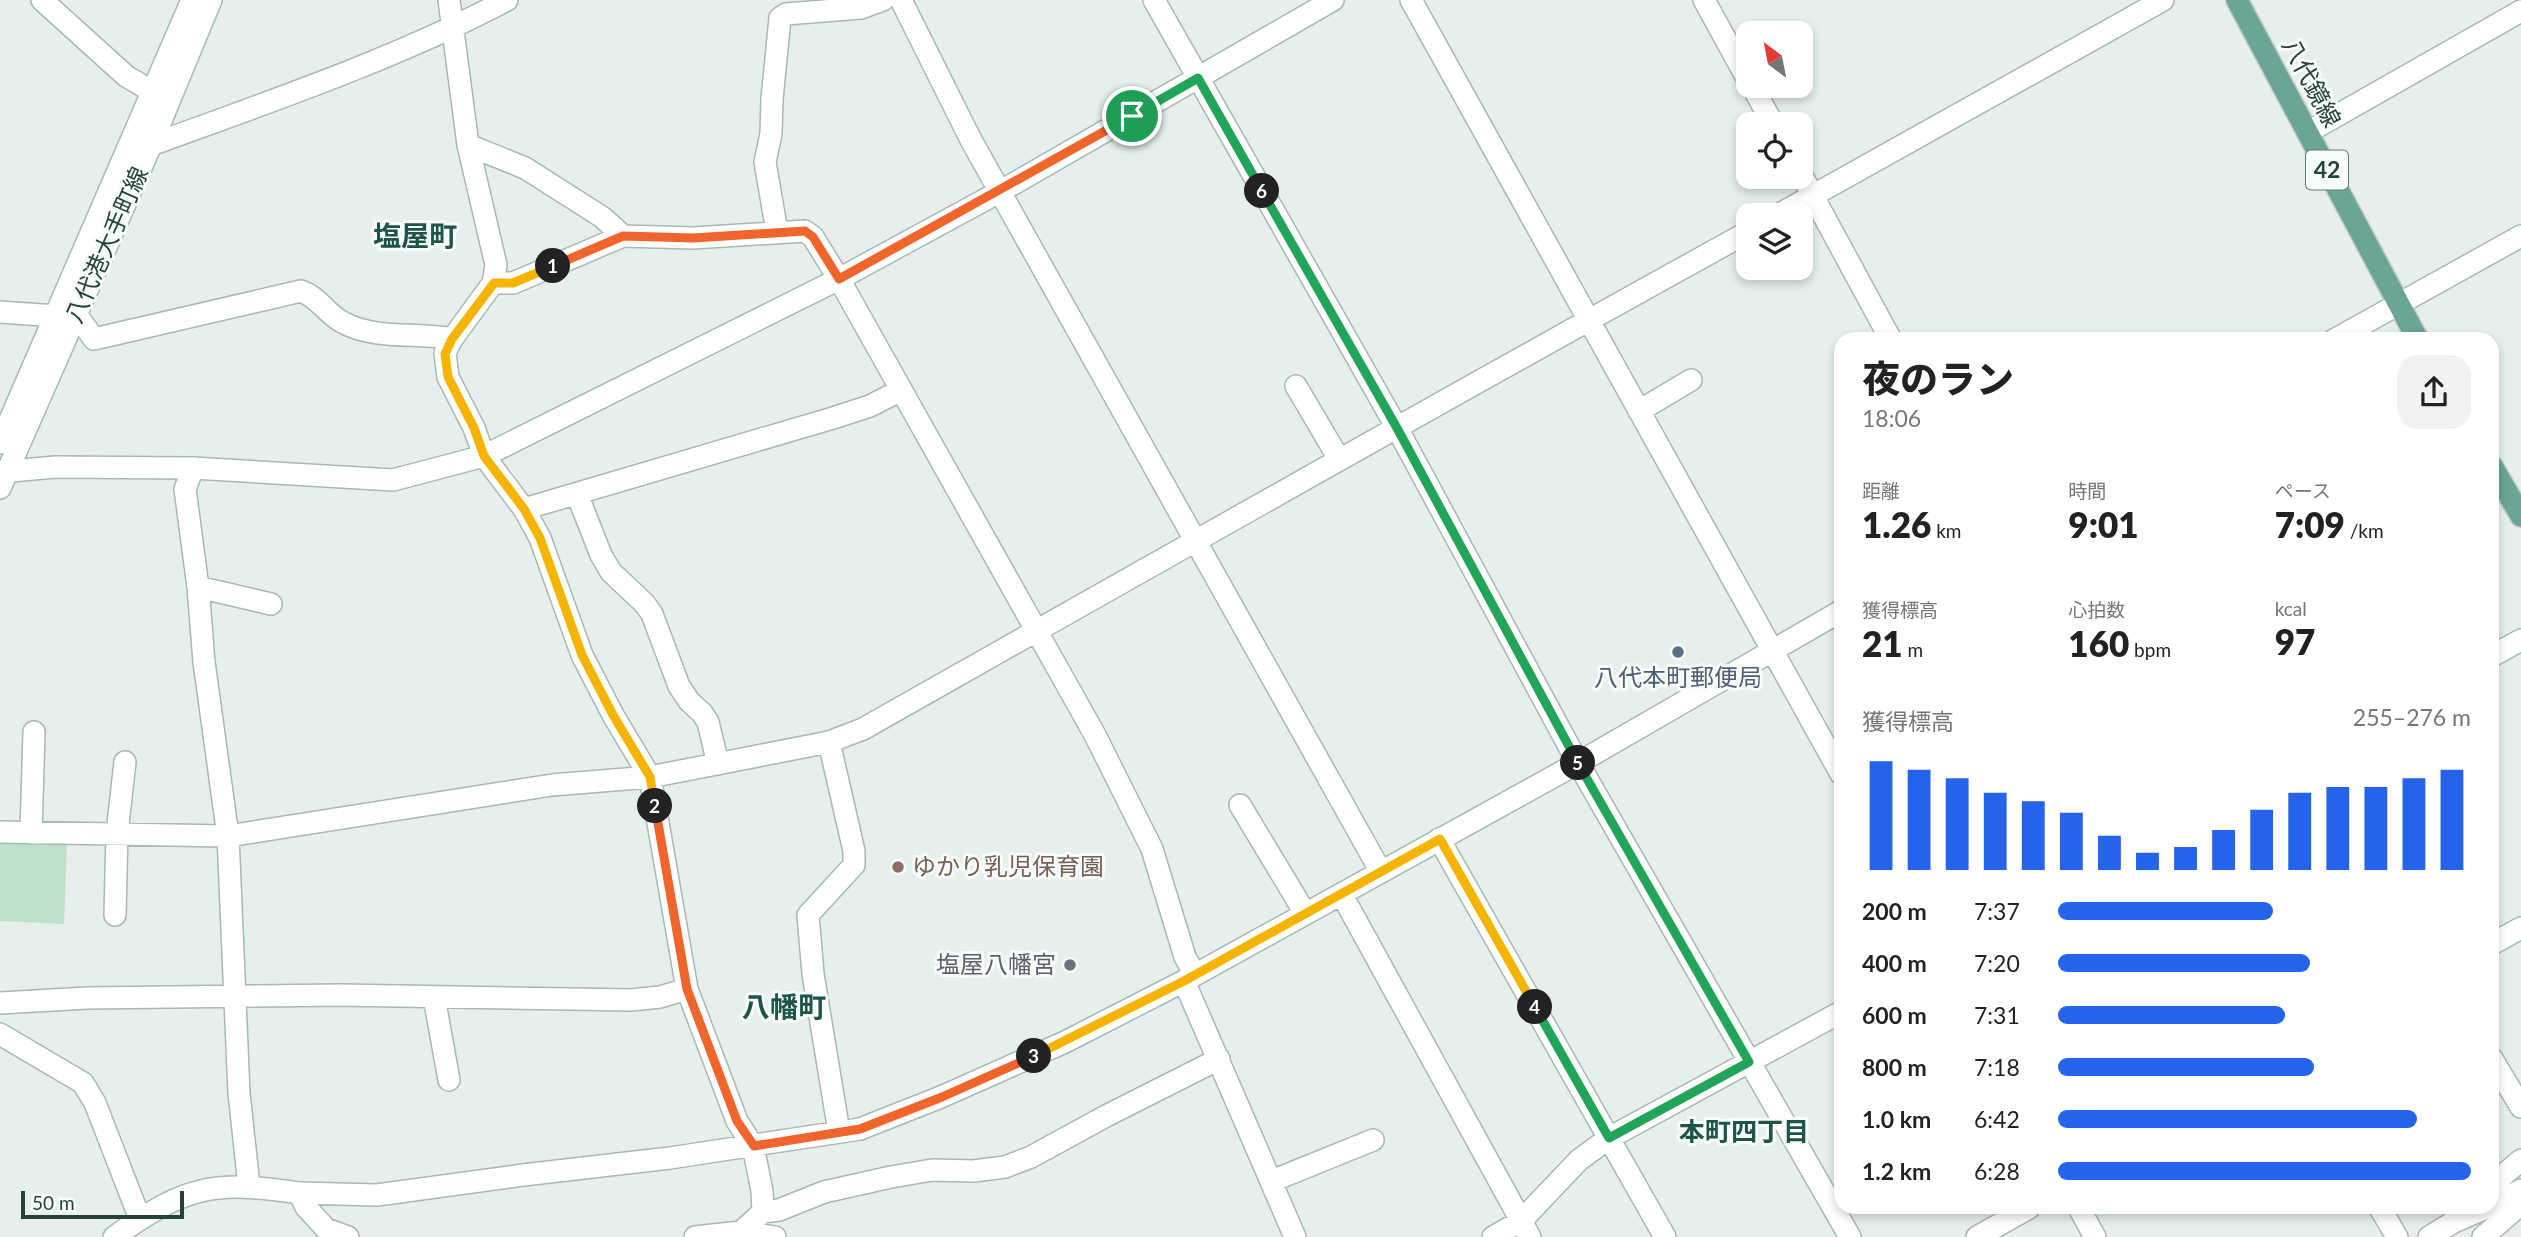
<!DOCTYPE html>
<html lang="ja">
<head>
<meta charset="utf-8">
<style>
	:root { --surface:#fff; --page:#f2f2f2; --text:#222; --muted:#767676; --accent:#2563eb }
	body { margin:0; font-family:Lato,"Noto Sans JP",sans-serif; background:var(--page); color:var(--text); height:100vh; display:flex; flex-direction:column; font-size:26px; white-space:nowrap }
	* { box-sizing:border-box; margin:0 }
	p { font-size:23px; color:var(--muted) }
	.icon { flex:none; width:38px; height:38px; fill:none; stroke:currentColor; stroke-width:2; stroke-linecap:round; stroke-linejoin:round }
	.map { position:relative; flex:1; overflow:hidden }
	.side { position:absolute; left:1834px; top:332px; width:665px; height:882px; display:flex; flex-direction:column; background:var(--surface); border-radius:21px; box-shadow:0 4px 10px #0003 }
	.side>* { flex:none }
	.needle { width:46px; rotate:328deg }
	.fabs { position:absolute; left:1736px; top:21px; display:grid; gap:14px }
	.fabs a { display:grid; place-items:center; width:77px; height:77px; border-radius:14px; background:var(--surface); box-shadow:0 4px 10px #0003; font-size:35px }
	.scale { position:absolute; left:21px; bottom:18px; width:163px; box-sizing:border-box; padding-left:7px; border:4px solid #24423a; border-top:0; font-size:19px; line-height:24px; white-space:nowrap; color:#24423a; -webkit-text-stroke:5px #f7fbf9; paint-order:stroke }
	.pin { position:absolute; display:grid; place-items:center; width:60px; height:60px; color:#fff; margin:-30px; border:4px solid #fff; border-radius:50%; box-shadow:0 2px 7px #0007 }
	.km { position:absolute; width:35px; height:35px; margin:-18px; border-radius:50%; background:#222; color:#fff; font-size:19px; line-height:35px; text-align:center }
	.round { display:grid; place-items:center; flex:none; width:74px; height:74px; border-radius:21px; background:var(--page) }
	.overview { display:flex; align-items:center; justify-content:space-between; height:119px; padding:0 28px }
	h1 { font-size:38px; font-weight:800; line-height:52px }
	.figures { display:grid; grid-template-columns:repeat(3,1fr); gap:10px; height:119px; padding:7px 28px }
	.figures div { display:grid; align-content:center }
	.figures b { font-size:35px; font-weight:800 }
	.figures small { font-size:19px; font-weight:400 }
	.figures p { font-size:19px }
	.chart { height:196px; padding:14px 28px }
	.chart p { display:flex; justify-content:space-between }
	.chart svg { width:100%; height:126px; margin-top:7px; stroke:var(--accent); stroke-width:6 }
	ul { padding:0 28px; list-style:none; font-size:23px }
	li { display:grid; grid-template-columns:112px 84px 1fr; align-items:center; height:52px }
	li i { height:18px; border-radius:9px; background:var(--accent) }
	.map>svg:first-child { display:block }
	.green { fill:#bfe0c8 }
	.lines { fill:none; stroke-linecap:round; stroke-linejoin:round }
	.street-casing { stroke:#a8b8b2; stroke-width:24 }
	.secondary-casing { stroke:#a4bbb3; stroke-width:24 }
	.primary-casing { stroke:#c2cac8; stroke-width:24 }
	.street { stroke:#fff; stroke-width:21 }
	.secondary { stroke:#fff; stroke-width:21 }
	.primary { stroke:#6aa596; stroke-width:21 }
	.split-1-casing { stroke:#fff; stroke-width:14 }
	.split-2-casing { stroke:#fff; stroke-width:14 }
	.split-3-casing { stroke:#fff; stroke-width:14 }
	.split-4-casing { stroke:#fff; stroke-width:14 }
	.split-5-casing { stroke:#fff; stroke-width:14 }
	.split-6-casing { stroke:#fff; stroke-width:14 }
	.split-7-casing { stroke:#fff; stroke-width:14 }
	.split-1 { stroke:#f0652b; stroke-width:9 }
	.split-2 { stroke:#f5b400; stroke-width:9 }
	.split-3 { stroke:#f0652b; stroke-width:9 }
	.split-4 { stroke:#f5b400; stroke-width:9 }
	.split-5 { stroke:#22a559; stroke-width:9 }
	.split-6 { stroke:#22a559; stroke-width:9 }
	.split-7 { stroke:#22a559; stroke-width:9 }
	.service-dot { fill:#5c6f8a; stroke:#f7fbf9; stroke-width:2.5 }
	.education-dot { fill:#8d6e63; stroke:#f7fbf9; stroke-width:2.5 }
	.worship-dot { fill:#6b7280; stroke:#f7fbf9; stroke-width:2.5 }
	.labels { text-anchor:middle; stroke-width:6; stroke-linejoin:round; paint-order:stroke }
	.shield { fill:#f7fbf9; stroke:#637a73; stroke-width:2 }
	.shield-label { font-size:23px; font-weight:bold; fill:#24423a }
	.street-label { font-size:24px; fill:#24423a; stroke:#f7fbf9 }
	.service-label { font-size:24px; fill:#4e5e75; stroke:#f7fbf9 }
	.education-label { font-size:24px; fill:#785e54; stroke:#f7fbf9; text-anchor:start }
	.worship-label { font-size:24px; fill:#5b616d; stroke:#f7fbf9; text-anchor:end }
	.neighbourhood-label { font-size:26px; font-weight:bold; fill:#1f5548; stroke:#f7fbf9 }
	.quarter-label { font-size:28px; font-weight:bold; fill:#1f5548; stroke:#f7fbf9 }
</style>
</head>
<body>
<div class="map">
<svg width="2521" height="1237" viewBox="0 0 2521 1237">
	<rect width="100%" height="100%" fill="#e6efeb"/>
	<path class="green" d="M0,838H67L64,924L0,921Z"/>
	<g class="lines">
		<defs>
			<path id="street" d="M42,0L126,76L153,92
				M449,0L468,145L496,265L493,283L452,339L445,353L448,377L474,428L484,456L524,509L540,538L582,655L613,715L650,777L687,989L737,1121L753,1146L762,1191L763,1212L741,1232
				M901,0L971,140L1381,872
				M1154,0L1397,428L1578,763L1850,1237
				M1411,0L1841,774
				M1704,0L1748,80
				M1752,86L1773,124
				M2308,132L2521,11
				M137,143L151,145C271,101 393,60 507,0
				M468,145L525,168L602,217L623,236
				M1801,174L1891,340
				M1778,215L2163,0
				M777,232L765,162L771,134L772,99L780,18L786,14L861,8L883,0
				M493,283H513L623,236L693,238L805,231L813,237L839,279L1095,735L1152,849L1185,957L1195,975
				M0,312L56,316
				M76,314L94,339L301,291C319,297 327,315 344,323C377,340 417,332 452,339
				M2334,340L2521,236
				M1296,386L1339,459
				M1639,411L1691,380
				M193,468L185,489L198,587L204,662L228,836L239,1093L249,1186
				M577,494L601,555L611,572L644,603L652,614L679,686L689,701L702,713L708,722L718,764
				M524,509L833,418L870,406L901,390
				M198,587L271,604
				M2492,656L2521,640
				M829,742L854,851V865L808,915L813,974L839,1132
				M1240,805L1305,913
				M0,832L228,836L552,785L650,777L829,742L863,729C1158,562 1452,395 1748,232
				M31,833L34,732
				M1439,839L1665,1237
				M1342,895L1530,1237
				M115,915L117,833L125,762
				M2492,944L2521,928
				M1184,981L1295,1237
				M434,997L449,1080
				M0,1003L87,998L341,995L631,1000L660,997L687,989
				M0,1034L83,1083L95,1103L140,1219
				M2492,1059L2521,1107
				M1272,1181L1373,1140
				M2492,1185L2521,1160
				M2492,1205L2521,1190
				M2079,1208L2095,1237
				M2380,1208L2397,1237
				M763,1212L779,1210L824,1192L891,1177L932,1170L973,1171L1005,1167L1031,1157L1106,1116L1219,1059
				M2454,1222L2486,1208
				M348,1237L326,1229L306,1207L299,1193L377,1195L523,1175L670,1158L860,1129L941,1097L1065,1042L1184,981L1578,763L1841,611
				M695,1237L741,1232L775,1237
				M1493,1237L1521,1221L1579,1160L1609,1138L1841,1012
				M1977,1237L2029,1208
				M2429,1237L2452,1223L2465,1208"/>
			<path id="secondary" d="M0,443L192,0
				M0,472L55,467L193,468L393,480L484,456L839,279L1001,191L1333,0
				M0,488L151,145L211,0
				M114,1237C186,1186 212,1180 299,1193
				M2483,1237L2521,1204"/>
			<path id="primary" d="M2237,0L2418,340
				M2492,466L2521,516"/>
		</defs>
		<use href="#street" class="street-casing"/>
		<use href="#secondary" class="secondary-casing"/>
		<use href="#primary" class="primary-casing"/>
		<use href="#street" class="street"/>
		<use href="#secondary" class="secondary"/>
		<use href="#primary" class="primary"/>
	</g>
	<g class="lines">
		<defs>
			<path id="split-1" d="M553,266L623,236L693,238L805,231L813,237L839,279L1132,116"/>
			<path id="split-2" d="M553,266L513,283H494L452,339L445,354L448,377L474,428L484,456L524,509L540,538L582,655L613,715L650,777L655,806"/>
			<path id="split-3" d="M655,806L687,989L737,1121L754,1146L860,1129L942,1097L1034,1056"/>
			<path id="split-4" d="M1034,1056L1184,981L1440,839L1535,1007"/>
			<path id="split-5" d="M1535,1007L1609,1138L1749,1062L1578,763"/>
			<path id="split-6" d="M1262,191L1397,428L1578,763"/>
			<path id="split-7" d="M1132,116L1198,78L1262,191"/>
		</defs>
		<use href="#split-1" class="split-1-casing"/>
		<use href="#split-2" class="split-2-casing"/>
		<use href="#split-3" class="split-3-casing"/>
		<use href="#split-4" class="split-4-casing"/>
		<use href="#split-5" class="split-5-casing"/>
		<use href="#split-6" class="split-6-casing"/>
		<use href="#split-7" class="split-7-casing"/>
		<use href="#split-1" class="split-1"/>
		<use href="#split-2" class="split-2"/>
		<use href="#split-3" class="split-3"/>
		<use href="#split-4" class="split-4"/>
		<use href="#split-5" class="split-5"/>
		<use href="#split-6" class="split-6"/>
		<use href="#split-7" class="split-7"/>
	</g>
	<circle class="service-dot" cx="1678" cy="652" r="7"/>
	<circle class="education-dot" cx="898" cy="867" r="7"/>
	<circle class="worship-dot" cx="1070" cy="965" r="7"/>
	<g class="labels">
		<rect class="shield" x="2306" y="150.5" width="42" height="39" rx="5"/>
		<g class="shield-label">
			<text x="2327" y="178">42</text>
		</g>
		<g class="street-label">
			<text transform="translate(2311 83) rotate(62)" y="8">八代鏡線</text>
			<text transform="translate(107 245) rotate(-66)" y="8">八代港大手町線</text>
		</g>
		<g class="service-label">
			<text x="1678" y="686">八代本町郵便局</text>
		</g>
		<g class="education-label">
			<text x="912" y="875">ゆかり乳児保育園</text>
		</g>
		<g class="worship-label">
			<text x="1056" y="973">塩屋八幡宮</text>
		</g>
		<g class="neighbourhood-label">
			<text x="1744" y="1141">本町四丁目</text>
		</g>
		<g class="quarter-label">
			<text x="415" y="246">塩屋町</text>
			<text x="784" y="1017">八幡町</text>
		</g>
	</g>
</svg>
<div class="fabs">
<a><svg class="needle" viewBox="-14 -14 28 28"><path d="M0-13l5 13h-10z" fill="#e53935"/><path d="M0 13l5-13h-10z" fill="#767676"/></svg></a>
<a><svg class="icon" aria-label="locate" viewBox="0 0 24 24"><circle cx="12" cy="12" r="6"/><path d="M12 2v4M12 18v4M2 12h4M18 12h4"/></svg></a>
<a><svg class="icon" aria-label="layers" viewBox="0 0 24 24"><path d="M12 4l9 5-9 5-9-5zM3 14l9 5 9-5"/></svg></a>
</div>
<div class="scale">50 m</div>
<div class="pin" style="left:1132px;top:116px;background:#1e9e55"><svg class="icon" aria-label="arrive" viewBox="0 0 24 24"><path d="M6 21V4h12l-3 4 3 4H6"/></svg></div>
<b class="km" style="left:553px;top:266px">1</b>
<b class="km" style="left:655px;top:806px">2</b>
<b class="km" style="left:1034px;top:1056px">3</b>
<b class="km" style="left:1535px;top:1007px">4</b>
<b class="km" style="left:1578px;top:763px">5</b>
<b class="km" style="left:1262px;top:191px">6</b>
<section class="side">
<div class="overview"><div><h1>夜のラン</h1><p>18:06</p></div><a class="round"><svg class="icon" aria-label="share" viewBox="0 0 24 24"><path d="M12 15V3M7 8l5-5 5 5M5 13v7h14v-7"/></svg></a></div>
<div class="figures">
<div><p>距離</p><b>1.26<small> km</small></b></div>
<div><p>時間</p><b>9:01</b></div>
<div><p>ペース</p><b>7:09<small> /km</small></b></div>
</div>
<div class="figures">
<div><p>獲得標高</p><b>21<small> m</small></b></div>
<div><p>心拍数</p><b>160<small> bpm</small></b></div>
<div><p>kcal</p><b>97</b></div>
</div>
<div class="chart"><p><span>獲得標高</span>255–276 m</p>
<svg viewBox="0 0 160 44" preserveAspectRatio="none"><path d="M5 44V6M15 44V9M25 44V12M35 44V17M45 44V20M55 44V24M65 44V32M75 44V38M85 44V36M95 44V30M105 44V23M115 44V17M125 44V15M135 44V15M145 44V12M155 44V9"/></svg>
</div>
<ul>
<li><b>200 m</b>7:37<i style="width:52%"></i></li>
<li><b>400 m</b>7:20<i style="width:61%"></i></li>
<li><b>600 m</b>7:31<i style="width:55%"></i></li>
<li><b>800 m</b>7:18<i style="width:62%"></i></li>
<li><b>1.0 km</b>6:42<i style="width:87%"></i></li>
<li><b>1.2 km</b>6:28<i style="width:100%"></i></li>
</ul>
</section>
</div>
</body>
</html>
